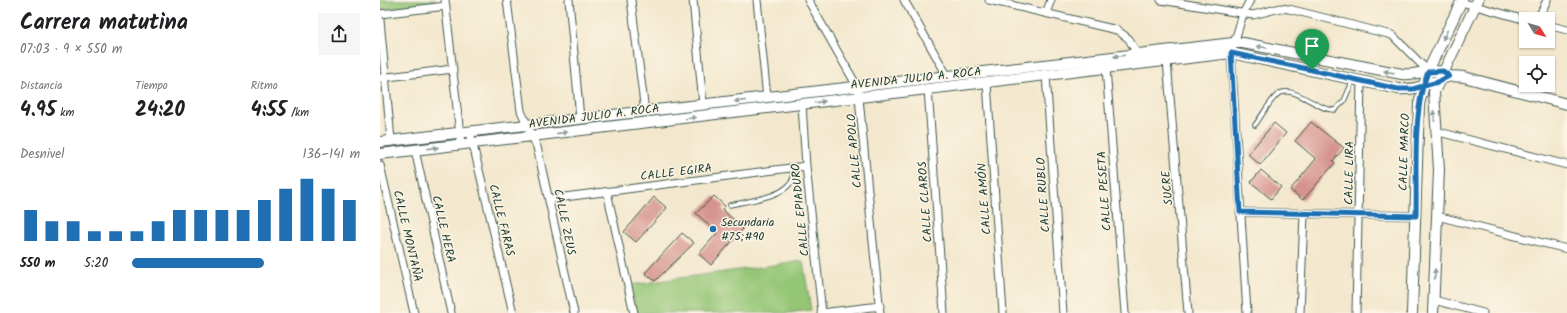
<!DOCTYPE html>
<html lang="es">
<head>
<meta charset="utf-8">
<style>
	:root { --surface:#fff; --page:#f6f6f6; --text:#202124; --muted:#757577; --accent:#1f6fb2 }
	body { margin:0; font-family:Kalam,sans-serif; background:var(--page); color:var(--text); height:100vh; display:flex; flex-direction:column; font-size:15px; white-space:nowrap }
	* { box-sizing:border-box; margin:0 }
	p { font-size:13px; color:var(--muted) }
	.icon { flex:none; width:22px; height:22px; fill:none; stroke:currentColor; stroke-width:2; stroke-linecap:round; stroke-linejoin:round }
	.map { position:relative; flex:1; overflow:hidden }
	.details { display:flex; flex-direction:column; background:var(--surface); width:380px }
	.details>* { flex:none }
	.needle { width:26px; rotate:127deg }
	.controls { position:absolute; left:1139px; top:12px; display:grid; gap:8px }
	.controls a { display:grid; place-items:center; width:36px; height:36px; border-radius:0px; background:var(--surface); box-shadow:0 1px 3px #0004; font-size:20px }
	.pin { position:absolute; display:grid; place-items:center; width:34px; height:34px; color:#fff; margin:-41px -17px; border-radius:50% 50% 50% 0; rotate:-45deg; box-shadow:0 0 4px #0007 }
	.pin .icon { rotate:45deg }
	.round { display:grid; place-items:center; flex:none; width:42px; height:42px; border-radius:0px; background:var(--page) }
	.summary { display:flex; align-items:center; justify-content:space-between; height:68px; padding:0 20px }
	h1 { font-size:22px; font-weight:700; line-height:30px }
	.stats { display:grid; grid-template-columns:repeat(3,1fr); gap:6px; height:68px; padding:4px 20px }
	.stats div { display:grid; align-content:center }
	.stats b { font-size:20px; font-weight:700 }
	.stats small { font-size:11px; font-weight:400 }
	.stats p { font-size:11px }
	.chart { height:112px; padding:8px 20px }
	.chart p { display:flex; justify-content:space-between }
	.chart svg { width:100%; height:72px; margin-top:4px; stroke:var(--accent); stroke-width:6 }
	ul { padding:0 20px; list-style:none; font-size:13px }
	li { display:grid; grid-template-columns:64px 48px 1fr; align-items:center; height:30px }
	li i { height:10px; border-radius:5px; background:var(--accent) }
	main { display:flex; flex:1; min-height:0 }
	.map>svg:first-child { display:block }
	.green { fill:#94c676; stroke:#5a8255 }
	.building { fill:#d6948e }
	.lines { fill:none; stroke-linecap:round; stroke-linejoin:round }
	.lane-casing { stroke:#3f574b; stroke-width:5.5 }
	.street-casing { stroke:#3f574b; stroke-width:9 }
	.secondary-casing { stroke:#3f574b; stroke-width:12 }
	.lane { stroke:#fff; stroke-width:3.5 }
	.street { stroke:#fff; stroke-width:7 }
	.secondary { stroke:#fff; stroke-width:10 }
	.oneway { fill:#8f9e9a }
	.route-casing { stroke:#fff; stroke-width:8 }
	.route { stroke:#1f6fb2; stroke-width:5 }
	.poi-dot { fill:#1f6fb2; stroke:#fcf5e5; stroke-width:1.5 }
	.labels { text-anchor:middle; stroke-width:3; stroke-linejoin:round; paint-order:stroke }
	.street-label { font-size:12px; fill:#1f3d34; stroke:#fcf5e5 }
	.poi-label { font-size:12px; fill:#1f3d34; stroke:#fcf5e5; text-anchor:start }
</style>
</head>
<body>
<main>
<section class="details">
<div class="summary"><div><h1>Carrera matutina</h1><p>07:03 · 9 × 550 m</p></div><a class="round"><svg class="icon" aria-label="share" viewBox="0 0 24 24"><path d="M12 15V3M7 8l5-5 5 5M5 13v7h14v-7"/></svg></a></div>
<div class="stats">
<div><p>Distancia</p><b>4.95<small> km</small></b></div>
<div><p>Tiempo</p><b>24:20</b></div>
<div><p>Ritmo</p><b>4:55<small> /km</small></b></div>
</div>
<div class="chart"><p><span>Desnivel</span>136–141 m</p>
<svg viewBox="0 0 160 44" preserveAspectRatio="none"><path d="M5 44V25M15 44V32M25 44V32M35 44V38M45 44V38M55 44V38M65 44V32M75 44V25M85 44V25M95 44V25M105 44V25M115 44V19M125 44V12M135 44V6M145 44V12M155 44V19"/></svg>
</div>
<ul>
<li><b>550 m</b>5:20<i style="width:58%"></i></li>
</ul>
</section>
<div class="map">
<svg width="1187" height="313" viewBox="0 0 1187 313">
	<rect width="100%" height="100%" fill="#fcf5e5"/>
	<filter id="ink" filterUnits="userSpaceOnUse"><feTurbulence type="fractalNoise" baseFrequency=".025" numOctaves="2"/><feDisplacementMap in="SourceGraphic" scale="8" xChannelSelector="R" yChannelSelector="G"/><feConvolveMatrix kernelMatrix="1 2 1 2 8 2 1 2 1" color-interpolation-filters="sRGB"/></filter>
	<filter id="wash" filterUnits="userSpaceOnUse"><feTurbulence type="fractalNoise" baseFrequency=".012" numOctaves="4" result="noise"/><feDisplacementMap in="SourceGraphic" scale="16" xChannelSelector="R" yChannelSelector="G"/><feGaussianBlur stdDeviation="0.9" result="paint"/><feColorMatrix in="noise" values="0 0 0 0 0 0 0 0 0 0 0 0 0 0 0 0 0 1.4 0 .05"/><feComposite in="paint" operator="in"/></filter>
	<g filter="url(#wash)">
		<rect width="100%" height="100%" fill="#f3e8ce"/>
		<path class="green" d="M0,0H56V3L0,10Z
			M423,261L431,310L408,313H257L250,285Z"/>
		<g id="blocks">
			<path class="building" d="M931,122L964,148L953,161L955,163L923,200L910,190L936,159L915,141Z
				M894,123L906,133L880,165L868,154Z
				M881,170L901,187L891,199L871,182Z
				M334,196L345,206L342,209L363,229L331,265L319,254L337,233L316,213Z
				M274,197L287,208L256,242L244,232Z
				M302,233L314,243L275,281L265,273Z"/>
		</g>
	</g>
	<g filter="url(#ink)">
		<use href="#blocks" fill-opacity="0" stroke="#3f574b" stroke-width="1"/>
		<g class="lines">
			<defs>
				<path id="lane" d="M875,125C882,116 889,102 897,95C912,82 937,111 955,110L964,101L973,80
					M350,205C367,201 408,197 413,178C413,175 413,171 413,168"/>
				<path id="street" d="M65,0L81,144
					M127,0L141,111L157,147L194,313
					M189,0L200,118
					M251,0L265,112
					M313,0L323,104
					M377,0L387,98
					M428,0L478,88L500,313
					M524,0L568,77
					M609,0L737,30L749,39L757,54
					M781,0L873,15L900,8L909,9L1012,35L1048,71
					M1081,2L1146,20
					M666,13L671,0
					M0,14L66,6
					M1158,19L1167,0
					M0,20L11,140
					M1168,25L1187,30
					M787,61L808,313
					M726,68L745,313
					M666,75L683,313
					M0,78L73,69
					M607,83L623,313
					M548,89L564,313
					M422,105L426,166L442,313
					M1055,131L1187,165
					M90,132L133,313
					M35,150L71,313
					M0,165L34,313
					M227,192L254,313
					M169,199L426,166
					M860,212L1036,216
					M1057,216L1187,249
					M1054,300L1103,313
					M441,313L500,306
					M867,313L851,53L863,14L870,0
					M920,313L924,215
					M976,313L981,81"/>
				<path id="secondary" d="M0,142L853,43H863L1022,74C1038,76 1056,65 1069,76
					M0,154L851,53L1018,89C1037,91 1051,82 1068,77C1072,75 1079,77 1084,77L1187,104
					M1032,313L1039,104L1048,71L1082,0
					M1053,313L1059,170L1054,92L1098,0"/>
			</defs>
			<use href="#lane" class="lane-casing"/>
			<use href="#street" class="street-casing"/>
			<use href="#secondary" class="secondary-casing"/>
			<use href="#lane" class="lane"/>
			<use href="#street" class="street"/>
			<use href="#secondary" class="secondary"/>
		</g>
		<defs><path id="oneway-solid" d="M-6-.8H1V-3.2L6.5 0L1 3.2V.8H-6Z"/></defs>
		<g class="oneway">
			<use href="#oneway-solid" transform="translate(1065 35) rotate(116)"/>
			<use href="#oneway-solid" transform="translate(882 47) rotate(-169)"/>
			<use href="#oneway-solid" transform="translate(739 56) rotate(173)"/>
			<use href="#oneway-solid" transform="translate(1009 72) rotate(-169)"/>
			<use href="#oneway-solid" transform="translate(360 101) rotate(175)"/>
			<use href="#oneway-solid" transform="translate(440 102) rotate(-8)"/>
			<use href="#oneway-solid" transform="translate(1054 116) rotate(-95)"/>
			<use href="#oneway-solid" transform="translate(311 118) rotate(-7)"/>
			<use href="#oneway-solid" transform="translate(182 133) rotate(-6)"/>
			<use href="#oneway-solid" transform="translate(53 148) rotate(-7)"/>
			<use href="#oneway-solid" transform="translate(1055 274) rotate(-88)"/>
		</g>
	</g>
	<g class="lines" filter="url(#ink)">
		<defs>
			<path id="route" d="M932,70L851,53L860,212L1036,216C1037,173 1033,128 1043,86L1058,82L1069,76L1063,71L1048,72L1043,86L1033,89H1018L932,70"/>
		</defs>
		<use href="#route" class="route-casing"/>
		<use href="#route" class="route"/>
	</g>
	<circle class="poi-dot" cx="333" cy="229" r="4"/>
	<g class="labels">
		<g class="street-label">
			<text transform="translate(536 78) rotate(-6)" y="4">AVENIDA JULIO A. ROCA</text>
			<text transform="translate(214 116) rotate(-7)" y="4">AVENIDA JULIO A. ROCA</text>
			<text transform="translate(474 151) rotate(-95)" y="4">CALLE APOLO</text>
			<text transform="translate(1024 152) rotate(-88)" y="4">CALLE MARCO</text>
			<text transform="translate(296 172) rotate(-7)" y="4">CALLE EGIRA</text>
			<text transform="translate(969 173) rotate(-89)" y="4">CALLE LIRA</text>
			<text transform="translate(787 188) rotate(-95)" y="4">SUCRE</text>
			<text transform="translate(724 191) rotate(-94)" y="4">CALLE PESETA</text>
			<text transform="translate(663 195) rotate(-94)" y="4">CALLE RUBLO</text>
			<text transform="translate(604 199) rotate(-94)" y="4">CALLE AMÓN</text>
			<text transform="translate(545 202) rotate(-94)" y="4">CALLE CLAROS</text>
			<text transform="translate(420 210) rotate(-96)" y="4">CALLE EPIADURO</text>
			<text transform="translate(122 220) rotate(76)" y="4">CALLE FARAS</text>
			<text transform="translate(185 222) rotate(78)" y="4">CALLE ZEUS</text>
			<text transform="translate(64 229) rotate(77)" y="4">CALLE HERA</text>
			<text transform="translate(28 236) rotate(77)" y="4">CALLE MONTAÑA</text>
		</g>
		<g class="poi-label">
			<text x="341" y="226">Secundaria<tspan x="341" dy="14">#75;#90</tspan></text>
		</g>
	</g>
</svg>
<div class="controls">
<a><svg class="needle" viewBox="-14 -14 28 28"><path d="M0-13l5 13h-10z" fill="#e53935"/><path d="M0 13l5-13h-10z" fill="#757577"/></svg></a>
<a><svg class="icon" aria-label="locate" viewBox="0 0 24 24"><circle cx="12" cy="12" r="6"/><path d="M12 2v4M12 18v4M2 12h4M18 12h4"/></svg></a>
</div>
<div class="pin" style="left:932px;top:70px;background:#1e9e55"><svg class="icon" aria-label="arrive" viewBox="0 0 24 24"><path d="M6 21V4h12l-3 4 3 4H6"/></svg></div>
</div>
</main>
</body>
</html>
